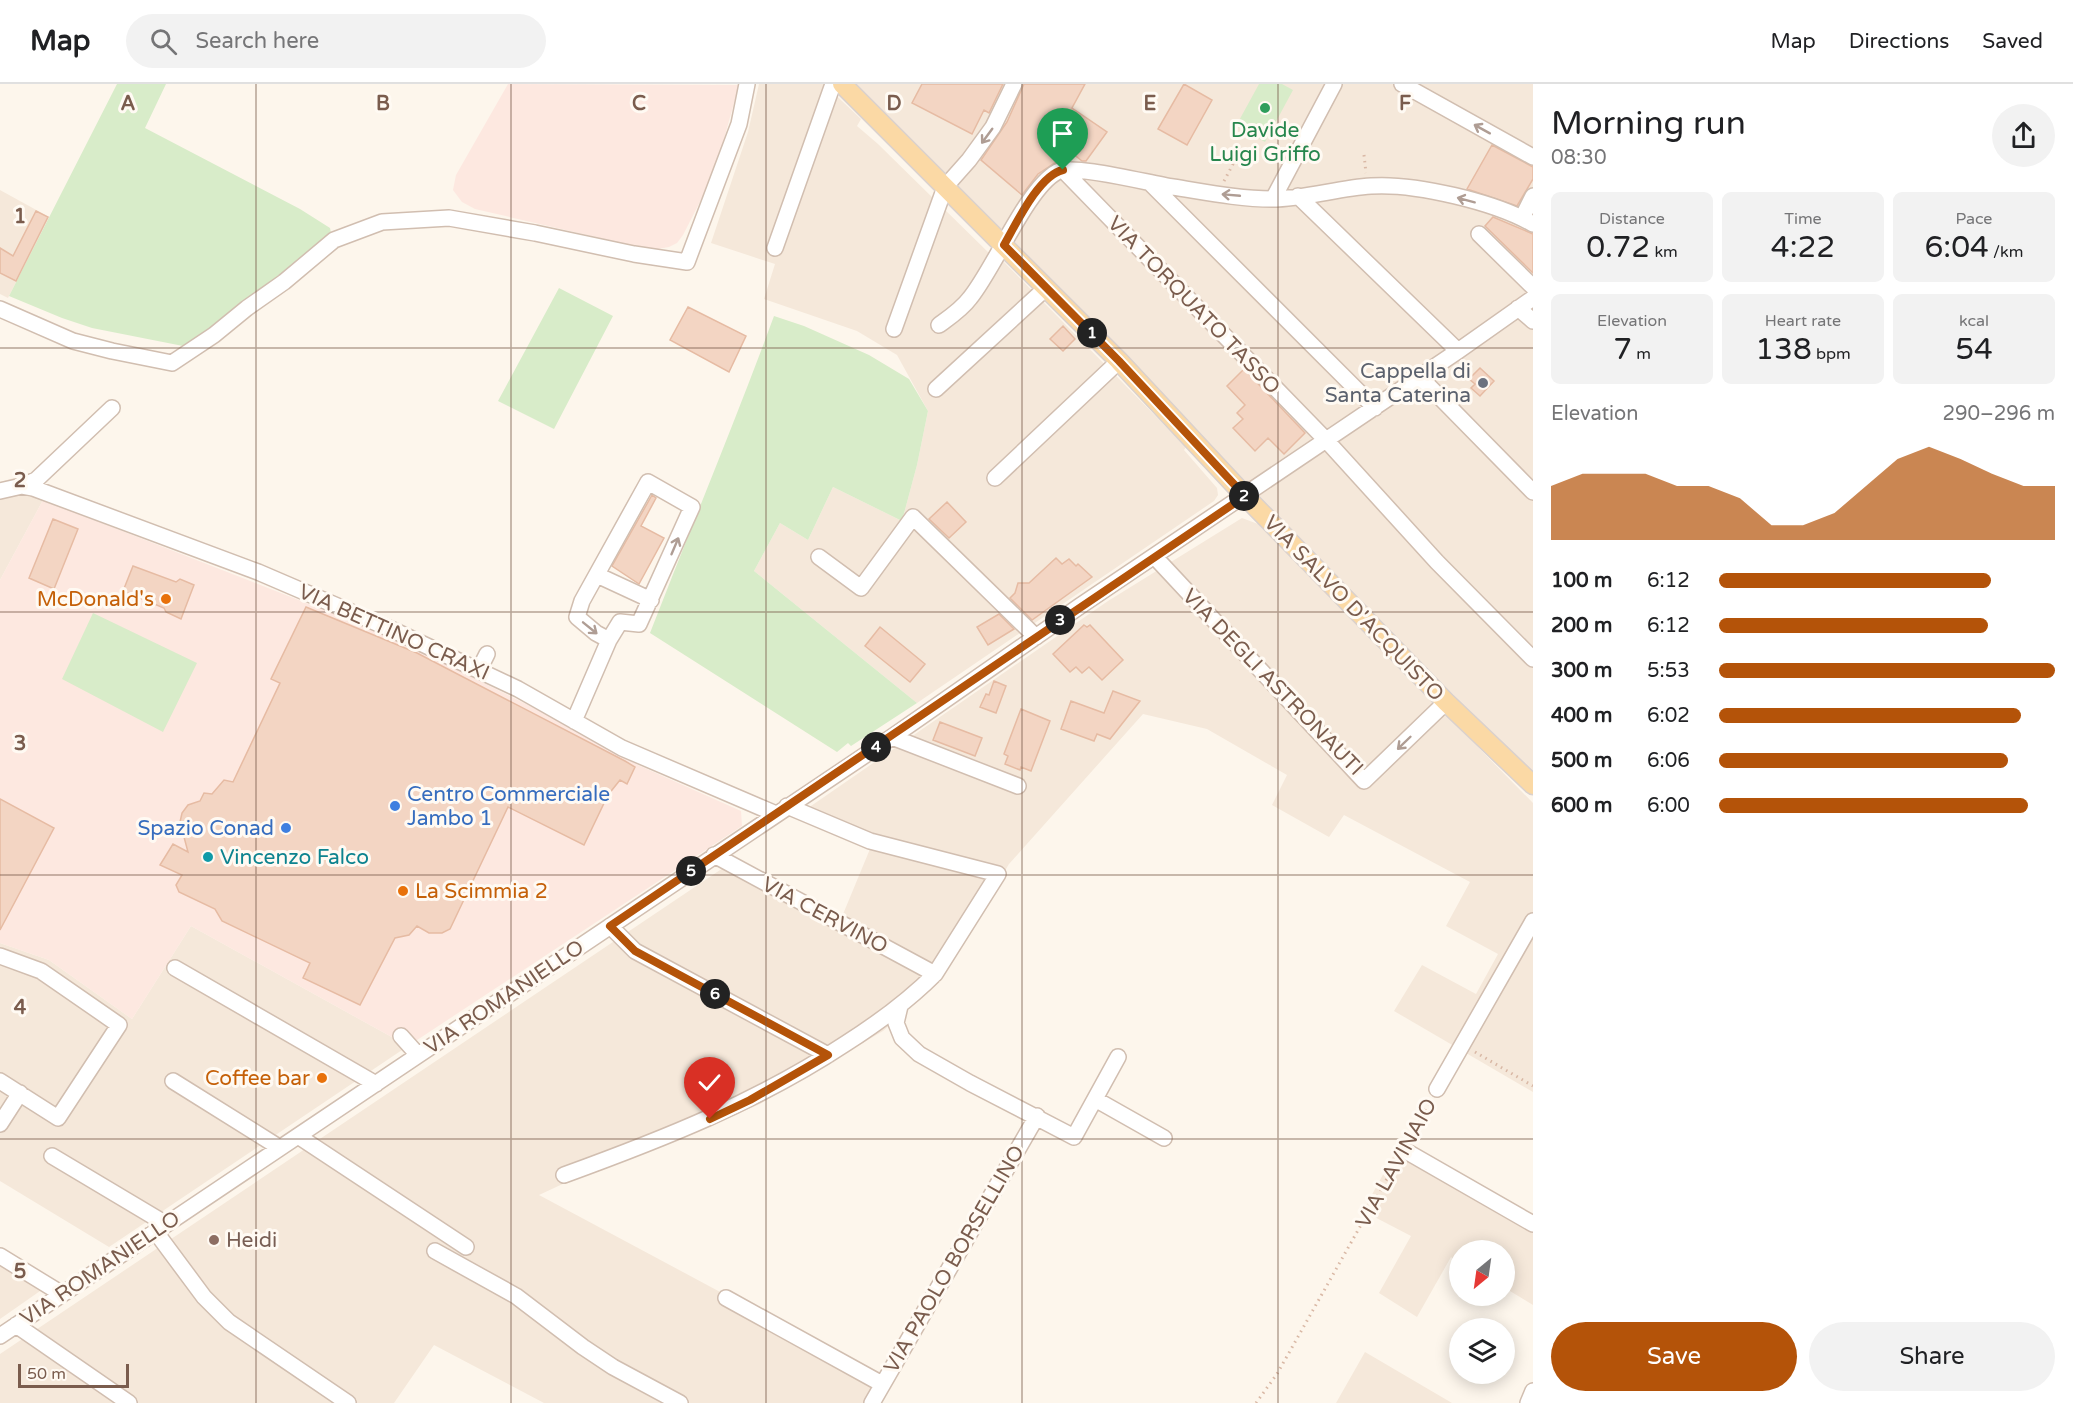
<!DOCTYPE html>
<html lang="en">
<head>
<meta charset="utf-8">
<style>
	:root { --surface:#fff; --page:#f2f2f2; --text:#202124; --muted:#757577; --line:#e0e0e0; --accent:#b45309 }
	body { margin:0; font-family:"Varela Round",sans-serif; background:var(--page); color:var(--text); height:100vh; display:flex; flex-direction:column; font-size:22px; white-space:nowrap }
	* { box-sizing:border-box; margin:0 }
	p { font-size:20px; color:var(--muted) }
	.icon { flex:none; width:33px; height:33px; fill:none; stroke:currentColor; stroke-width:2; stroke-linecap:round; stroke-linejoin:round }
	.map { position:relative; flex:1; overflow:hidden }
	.drawer { display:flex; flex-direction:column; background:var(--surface); width:540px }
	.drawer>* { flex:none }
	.needle { width:39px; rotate:209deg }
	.buttons { position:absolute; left:1449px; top:1156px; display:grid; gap:12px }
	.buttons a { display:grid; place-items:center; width:66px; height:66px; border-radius:50%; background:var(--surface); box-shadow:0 3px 15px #0003; font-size:30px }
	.scale { position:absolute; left:18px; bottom:15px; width:111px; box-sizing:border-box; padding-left:6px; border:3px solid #7a5c4d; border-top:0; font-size:16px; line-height:21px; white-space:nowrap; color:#7a5c4d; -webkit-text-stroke:4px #fffaf3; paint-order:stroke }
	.pin { position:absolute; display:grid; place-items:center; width:51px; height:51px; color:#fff; margin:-62px -26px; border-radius:50% 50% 50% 0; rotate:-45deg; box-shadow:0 0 6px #0007 }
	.pin .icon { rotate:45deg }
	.km { position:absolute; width:30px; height:30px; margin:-15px; border-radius:50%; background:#222; color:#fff; font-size:16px; line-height:30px; text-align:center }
	.round { display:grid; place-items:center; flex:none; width:63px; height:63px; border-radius:32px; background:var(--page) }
	.head { display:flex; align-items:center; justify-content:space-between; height:102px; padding:0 18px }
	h1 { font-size:33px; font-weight:600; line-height:45px }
	.figures { display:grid; grid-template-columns:repeat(3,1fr); gap:9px; height:102px; padding:6px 18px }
	.figures div { display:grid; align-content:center; border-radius:9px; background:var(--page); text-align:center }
	.figures b { font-size:30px; font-weight:600 }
	.figures small { font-size:16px; font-weight:400 }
	.figures p { font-size:16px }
	.chart { height:168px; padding:12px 18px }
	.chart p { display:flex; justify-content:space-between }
	.chart svg { width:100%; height:108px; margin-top:6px; fill:var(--accent); opacity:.7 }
	.cta { display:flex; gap:12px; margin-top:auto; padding:12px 18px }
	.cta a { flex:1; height:69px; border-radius:36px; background:var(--accent); color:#fff; font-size:24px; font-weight:600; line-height:69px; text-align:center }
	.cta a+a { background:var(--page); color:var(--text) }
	ul { padding:0 18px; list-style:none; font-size:20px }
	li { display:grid; grid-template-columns:96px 72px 1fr; align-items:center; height:45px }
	li i { height:15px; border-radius:8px; background:var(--accent) }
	header { display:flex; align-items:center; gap:36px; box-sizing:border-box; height:84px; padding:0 30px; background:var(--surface); border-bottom:2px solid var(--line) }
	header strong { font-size:28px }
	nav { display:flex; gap:33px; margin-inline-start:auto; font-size:21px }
	.search { width:420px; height:54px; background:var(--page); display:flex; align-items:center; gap:15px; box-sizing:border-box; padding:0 21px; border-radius:33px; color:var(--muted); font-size:22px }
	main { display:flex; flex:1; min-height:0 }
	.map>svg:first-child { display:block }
	.residential { fill:#f5e8da }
	.commercial { fill:#fde8e0 }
	.green { fill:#d8ecc9 }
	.building { fill:#f3d5c3; stroke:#e6bba3; stroke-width:1.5 }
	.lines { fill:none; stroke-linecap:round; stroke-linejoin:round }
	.minor-casing { stroke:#d1beb0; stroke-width:18 }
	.major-casing { stroke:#dad1cd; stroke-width:21 }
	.path { stroke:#d9b8a5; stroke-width:3; stroke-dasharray:1.5 4.5; stroke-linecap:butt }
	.minor { stroke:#fff; stroke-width:15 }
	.major { stroke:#fbd9a5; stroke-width:18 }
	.oneway { stroke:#af9d94 }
	.route-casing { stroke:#fff; stroke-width:12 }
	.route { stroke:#b45309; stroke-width:8 }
	.grid { fill:none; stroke:#7a5c4d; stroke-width:1.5; stroke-opacity:0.55 }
	.leisure-dot { fill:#2e9e5b; stroke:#fffaf3; stroke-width:2 }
	.worship-dot { fill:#6b7280; stroke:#fffaf3; stroke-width:2 }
	.food-dot { fill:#e8710a; stroke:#fffaf3; stroke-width:2 }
	.shop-dot { fill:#3f7fe0; stroke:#fffaf3; stroke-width:2 }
	.culture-dot { fill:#0f9aa8; stroke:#fffaf3; stroke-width:2 }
	.education-dot { fill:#8d6e63; stroke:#fffaf3; stroke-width:2 }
	.labels { text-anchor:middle; stroke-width:6; stroke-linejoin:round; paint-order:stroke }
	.leisure-label { font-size:21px; fill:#27864d; stroke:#fffaf3 }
	.street-label { font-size:21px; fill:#7a5c4d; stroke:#fffaf3 }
	.worship-label { font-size:21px; fill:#5b616d; stroke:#fffaf3; text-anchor:end }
	.food-label { font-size:21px; fill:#c56008; stroke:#fffaf3; text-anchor:end }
	.shop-label { font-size:21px; fill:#366cbe; stroke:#fffaf3; text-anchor:start }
	.culture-label { font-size:21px; fill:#0d838f; stroke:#fffaf3; text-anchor:start }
	.education-label { font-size:21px; fill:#785e54; stroke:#fffaf3; text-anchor:start }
	.grid-label { font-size:20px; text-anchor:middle; font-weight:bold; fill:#7a5c4d; stroke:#fffaf3; stroke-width:6; stroke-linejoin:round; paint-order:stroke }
</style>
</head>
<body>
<header>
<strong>Map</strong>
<div class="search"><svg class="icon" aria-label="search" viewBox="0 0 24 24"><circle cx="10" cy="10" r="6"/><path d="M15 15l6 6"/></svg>Search here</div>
<nav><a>Map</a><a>Directions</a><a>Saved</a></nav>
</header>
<main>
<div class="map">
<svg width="1533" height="1319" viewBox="0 0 1533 1319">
	<rect width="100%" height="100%" fill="#fdf6ec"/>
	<path class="residential" d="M759,0H824L861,35L857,42L878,60L993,173L996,170L1186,363L1184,366L1217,404L1218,411L1214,417L917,619L754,487L780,439L808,456L833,403L902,437L917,381L928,327L897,271L857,247L764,215L775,180L711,159L748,48Z
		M855,0H1533V692L946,94Z
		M0,106L49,133L8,214L0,210Z
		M31,389L43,416L0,496V398Z
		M1242,434L1258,440L1533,719V1008L1394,927L1422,881L1476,910L1498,870L1446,842L1470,798L1344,731L1329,753L1272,721L1287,691L1207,645L1143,630L1009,780L939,898L883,947L760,1020L666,1061L595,1085L539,1111L881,1294L866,1319H544L434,1261L394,1319H0V1270L732,778L841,835L870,765L795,733L1108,517Z
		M191,842L408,962L109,1163L0,1097V859L49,876L132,935Z
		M1402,1056L1533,1131V1221L1505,1204L1504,1167H1460L1459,1178L1451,1173L1417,1233L1379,1209L1411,1152L1363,1127Z
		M0,1166L53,1198L0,1235Z
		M1365,1268L1452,1319H1336Z"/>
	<path class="commercial" d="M508,0L739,1L722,62L703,112L683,151L677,159L669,163L652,166L475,125L462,118L453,106L456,91Z
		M43,416L388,551L586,650L638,681L741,727L742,742L408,962L191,842L132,935L49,876L0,859V496Z"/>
	<path class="green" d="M117,0H166L145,44L300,125L330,144L331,149L211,246L183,262L92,244L62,234L9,212Z
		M1259,0H1282L1293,6L1265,58L1236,42Z
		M559,204L613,232L554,345L498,317Z
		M774,232L804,242L869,271L909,295L928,327L917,381L902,437L833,403L808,456L780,439L754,487L917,619L851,662L848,659L837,668L650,549C691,443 735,338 774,232Z
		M93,529L197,579L163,648L62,595Z"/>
	<path class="building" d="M922,0H1003L989,29L984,26L972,50L912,19Z
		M1024,0H1085L1072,24L1107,48L1086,77H1082L1067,65L1059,76L1038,90L1022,111L981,76L1007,38Z
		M1184,0L1212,16L1187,61L1158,45Z
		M1492,61L1533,83V95L1517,122L1467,105Z
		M36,127L48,133L16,197L0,189V164L13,172Z
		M1493,133L1533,150V189L1485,142Z
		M688,223L746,252L729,288L670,256Z
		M1063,242L1075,255L1063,267L1050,255Z
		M1480,284L1494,297L1480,312L1471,304L1475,300L1469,295Z
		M1244,285L1305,349L1284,370L1268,354L1255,367L1233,344L1243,335L1237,329L1245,321L1227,302Z
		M652,411L656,414L641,442L664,454L639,500L612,482Z
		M947,418L966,438L949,454L929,435Z
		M53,435L78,445L54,505L29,494Z
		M1056,474L1062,480L1069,475L1076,482L1078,480L1092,493L1032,536L1010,514L1015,509L1018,499H1029Z
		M133,482L176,498L180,495L194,501L181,535L166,528L164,524L123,507Z
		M306,523L417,569L625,677L635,683L627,700L620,696L608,711L584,761L508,723L450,845L442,849H429L417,842L409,851L395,854L360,921L303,894L310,879L222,837L215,825L179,808L176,801L182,791L160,781L173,760L188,768L180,738L182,729L188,721L200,717L204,709L212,710L224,696L233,698L280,599L271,595Z
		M999,530L1014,545L988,561L977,543Z
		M1084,541L1087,543L1090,541L1123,576L1102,596L1089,583L1082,589L1076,583L1070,588L1053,570Z
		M880,543L925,580L910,598L865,562Z
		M994,597L1006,602L996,629L980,623L986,610L989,611Z
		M1113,607L1140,617L1110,655L1097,650L1094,657L1061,645L1071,617L1104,629Z
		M1021,625L1050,637L1031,687L1021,683L1020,686L1005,680L1008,672L1004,670Z
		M940,638L982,654L975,672L933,656Z
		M0,715L54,744L0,846Z"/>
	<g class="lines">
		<defs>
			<path id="minor" d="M1402,0L1533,73
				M1063,86L1326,356L1437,478L1533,575
				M1151,100L1375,324
				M1298,112L1458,267
				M1273,115L1334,0
				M1522,134L1533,112
				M1479,150L1533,203
				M775,164L833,0
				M1518,224L1533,237
				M0,225L73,257L112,267L172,279L214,251L247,224L284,198L334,156L382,138L449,134L535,149L634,170L687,178L739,40L747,0
				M939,241C950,233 962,225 970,214C994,185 1027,104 1057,88C1072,79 1151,100 1173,103C1205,108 1239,115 1272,115C1305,115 1338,104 1371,102C1415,99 1495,118 1533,140
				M894,245L945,103L969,76L993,43L1014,0
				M1420,293L1533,408
				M936,305L1046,204
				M995,394L1119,277
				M22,402L36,396L112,324
				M0,407L22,402L33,404L258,488L393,546L518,605L622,664L776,730
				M1154,472L1364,697L1446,618
				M819,473L861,504L913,433L1036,553
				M597,491L651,516
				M479,586L487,570
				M574,637L609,556L620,538L639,540L692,423L648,398L582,517L577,533L596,549L609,556
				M892,653L1018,702
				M714,771L935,890
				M610,842L635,867L828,971
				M0,872L41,887L119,941L58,1034L0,997
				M175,884L376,1000
				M900,922L896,939L902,954L919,970L970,999L1074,1053L1118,973
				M401,952L418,971
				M173,997L280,1064
				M1437,1005L1533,837
				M1095,1015L1164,1054
				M0,1040L20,1009
				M298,1052L466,1163
				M1404,1066L1533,1140
				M52,1072L166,1140
				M564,1091C663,1055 757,1018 845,960C878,939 908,917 935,890L998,790L870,757L787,722
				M155,1147L204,1213L229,1238L348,1319
				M435,1167L516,1212L583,1263L613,1283L680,1319
				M0,1172L62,1210
				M726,1214L882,1300
				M16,1241L129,1319
				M0,1252L892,653L1080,522L1458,267L1533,214
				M872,1319L1037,1032
				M1528,1319L1533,1307"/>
			<path id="major" d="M842,0L1119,277L1245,412L1446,618L1533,701"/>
		</defs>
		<use href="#minor" class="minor-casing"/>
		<use href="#major" class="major-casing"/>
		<path class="path" d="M1364,71L1366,89
			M1224,97L1240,67
			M1475,968L1533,1002
			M1411,1053L1430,1017
			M1256,1319L1277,1290L1397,1077"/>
		<use href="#minor" class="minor"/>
		<use href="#major" class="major"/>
	</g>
	<defs><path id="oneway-shaft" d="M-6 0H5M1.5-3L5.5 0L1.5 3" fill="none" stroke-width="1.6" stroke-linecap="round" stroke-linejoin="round" transform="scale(1.5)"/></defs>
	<g class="oneway">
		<use href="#oneway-shaft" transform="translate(1482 45) rotate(-151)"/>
		<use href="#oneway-shaft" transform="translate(987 52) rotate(126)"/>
		<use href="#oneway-shaft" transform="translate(1231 111) rotate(-175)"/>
		<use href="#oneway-shaft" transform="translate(1466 116) rotate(-165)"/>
		<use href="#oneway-shaft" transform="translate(675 462) rotate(-67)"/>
		<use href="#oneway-shaft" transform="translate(590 544) rotate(39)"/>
		<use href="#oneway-shaft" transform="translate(1404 659) rotate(136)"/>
	</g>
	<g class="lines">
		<defs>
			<path id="route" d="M710,1035L750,1016L828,971L635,867L610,842L1245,412L1119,277L1004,161C1016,140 1039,91 1063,86"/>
		</defs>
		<use href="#route" class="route-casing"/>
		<use href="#route" class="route"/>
	</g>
	<path class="grid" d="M256,0V1319M511,0V1319M766,0V1319M1022,0V1319M1278,0V1319M0,264H1533M0,528H1533M0,791H1533M0,1055H1533"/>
	<circle class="leisure-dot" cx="1265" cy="24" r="6"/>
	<circle class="worship-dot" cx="1483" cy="299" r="6"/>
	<g class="food-dot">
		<circle cx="166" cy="515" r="6"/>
		<circle cx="403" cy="807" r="6"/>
		<circle cx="322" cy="994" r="6"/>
	</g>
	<g class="shop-dot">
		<circle cx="395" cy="722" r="6"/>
		<circle cx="286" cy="744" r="6"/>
	</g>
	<circle class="culture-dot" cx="208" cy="773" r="6"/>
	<circle class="education-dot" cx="214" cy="1156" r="6"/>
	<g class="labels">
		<g class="leisure-label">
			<text x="1265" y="53">Davide<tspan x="1265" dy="24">Luigi Griffo</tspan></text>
		</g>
		<g class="street-label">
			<text transform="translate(1194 221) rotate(46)" y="7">VIA TORQUATO TASSO</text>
			<text transform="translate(1354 524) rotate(46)" y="7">VIA SALVO D'ACQUISTO</text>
			<text transform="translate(394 548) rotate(24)" y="7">VIA BETTINO CRAXI</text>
			<text transform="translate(1273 598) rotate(46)" y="7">VIA DEGLI ASTRONAUTI</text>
			<text transform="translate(825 831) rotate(28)" y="7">VIA CERVINO</text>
			<text transform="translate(504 913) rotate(-34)" y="7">VIA ROMANIELLO</text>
			<text transform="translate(1396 1079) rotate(-61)" y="7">VIA LAVINAIO</text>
			<text transform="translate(954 1175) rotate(-60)" y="7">VIA PAOLO BORSELLINO</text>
			<text transform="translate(100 1184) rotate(-34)" y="7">VIA ROMANIELLO</text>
		</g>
		<g class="worship-label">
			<text x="1471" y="294">Cappella di<tspan x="1471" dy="24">Santa Caterina</tspan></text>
		</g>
		<g class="food-label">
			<text x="154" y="522">McDonald's</text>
			<text x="415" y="814" text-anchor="start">La Scimmia 2</text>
			<text x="310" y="1001">Coffee bar</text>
		</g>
		<g class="shop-label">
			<text x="407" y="717">Centro Commerciale<tspan x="407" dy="24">Jambo 1</tspan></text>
			<text x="274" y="751" text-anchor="end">Spazio Conad</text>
		</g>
		<g class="culture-label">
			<text x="220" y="780">Vincenzo Falco</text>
		</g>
		<g class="education-label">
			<text x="226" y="1163">Heidi</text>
		</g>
	</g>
	<g class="grid-label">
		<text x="128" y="26">A</text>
		<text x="383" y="26">B</text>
		<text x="639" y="26">C</text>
		<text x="894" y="26">D</text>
		<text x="1150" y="26">E</text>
		<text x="1405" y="26">F</text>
		<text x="20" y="139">1</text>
		<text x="20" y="403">2</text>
		<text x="20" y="666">3</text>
		<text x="20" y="930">4</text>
		<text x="20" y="1194">5</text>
	</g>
</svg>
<div class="buttons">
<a><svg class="needle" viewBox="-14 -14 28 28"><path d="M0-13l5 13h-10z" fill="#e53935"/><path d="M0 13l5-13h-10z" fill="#757577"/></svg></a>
<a><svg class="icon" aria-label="layers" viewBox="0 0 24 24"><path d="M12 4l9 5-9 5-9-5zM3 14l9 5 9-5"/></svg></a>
</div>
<div class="scale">50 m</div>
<div class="pin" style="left:1063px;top:86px;background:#1e9e55"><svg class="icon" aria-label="arrive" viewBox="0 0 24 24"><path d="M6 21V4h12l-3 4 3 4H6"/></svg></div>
<div class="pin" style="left:710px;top:1035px;background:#d93025"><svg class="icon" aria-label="check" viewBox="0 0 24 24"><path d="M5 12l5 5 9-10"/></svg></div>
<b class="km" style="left:1092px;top:249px">1</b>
<b class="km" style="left:1244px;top:412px">2</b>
<b class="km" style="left:1060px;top:536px">3</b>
<b class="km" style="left:876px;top:663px">4</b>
<b class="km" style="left:691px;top:787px">5</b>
<b class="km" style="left:715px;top:910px">6</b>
</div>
<section class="drawer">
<div class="head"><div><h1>Morning run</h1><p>08:30</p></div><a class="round"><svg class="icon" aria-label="share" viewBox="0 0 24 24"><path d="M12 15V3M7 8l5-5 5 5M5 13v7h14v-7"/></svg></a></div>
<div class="figures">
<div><p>Distance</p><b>0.72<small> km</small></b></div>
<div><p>Time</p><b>4:22</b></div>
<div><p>Pace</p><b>6:04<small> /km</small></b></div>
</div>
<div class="figures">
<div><p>Elevation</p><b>7<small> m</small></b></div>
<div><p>Heart rate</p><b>138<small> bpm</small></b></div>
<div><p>kcal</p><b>54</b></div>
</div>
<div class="chart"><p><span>Elevation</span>290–296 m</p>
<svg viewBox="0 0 160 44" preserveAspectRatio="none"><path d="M0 44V22L10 17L20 17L30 17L40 22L50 22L60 27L70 38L80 38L90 33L100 22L110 11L120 6L130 11L140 17L150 22L160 22V44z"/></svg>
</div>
<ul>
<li><b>100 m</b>6:12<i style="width:81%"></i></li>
<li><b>200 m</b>6:12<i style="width:80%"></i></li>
<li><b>300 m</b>5:53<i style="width:100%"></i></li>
<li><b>400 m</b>6:02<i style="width:90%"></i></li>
<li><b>500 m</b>6:06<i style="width:86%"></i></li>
<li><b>600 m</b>6:00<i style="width:92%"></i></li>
</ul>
<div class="cta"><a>Save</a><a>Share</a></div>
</section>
</main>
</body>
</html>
